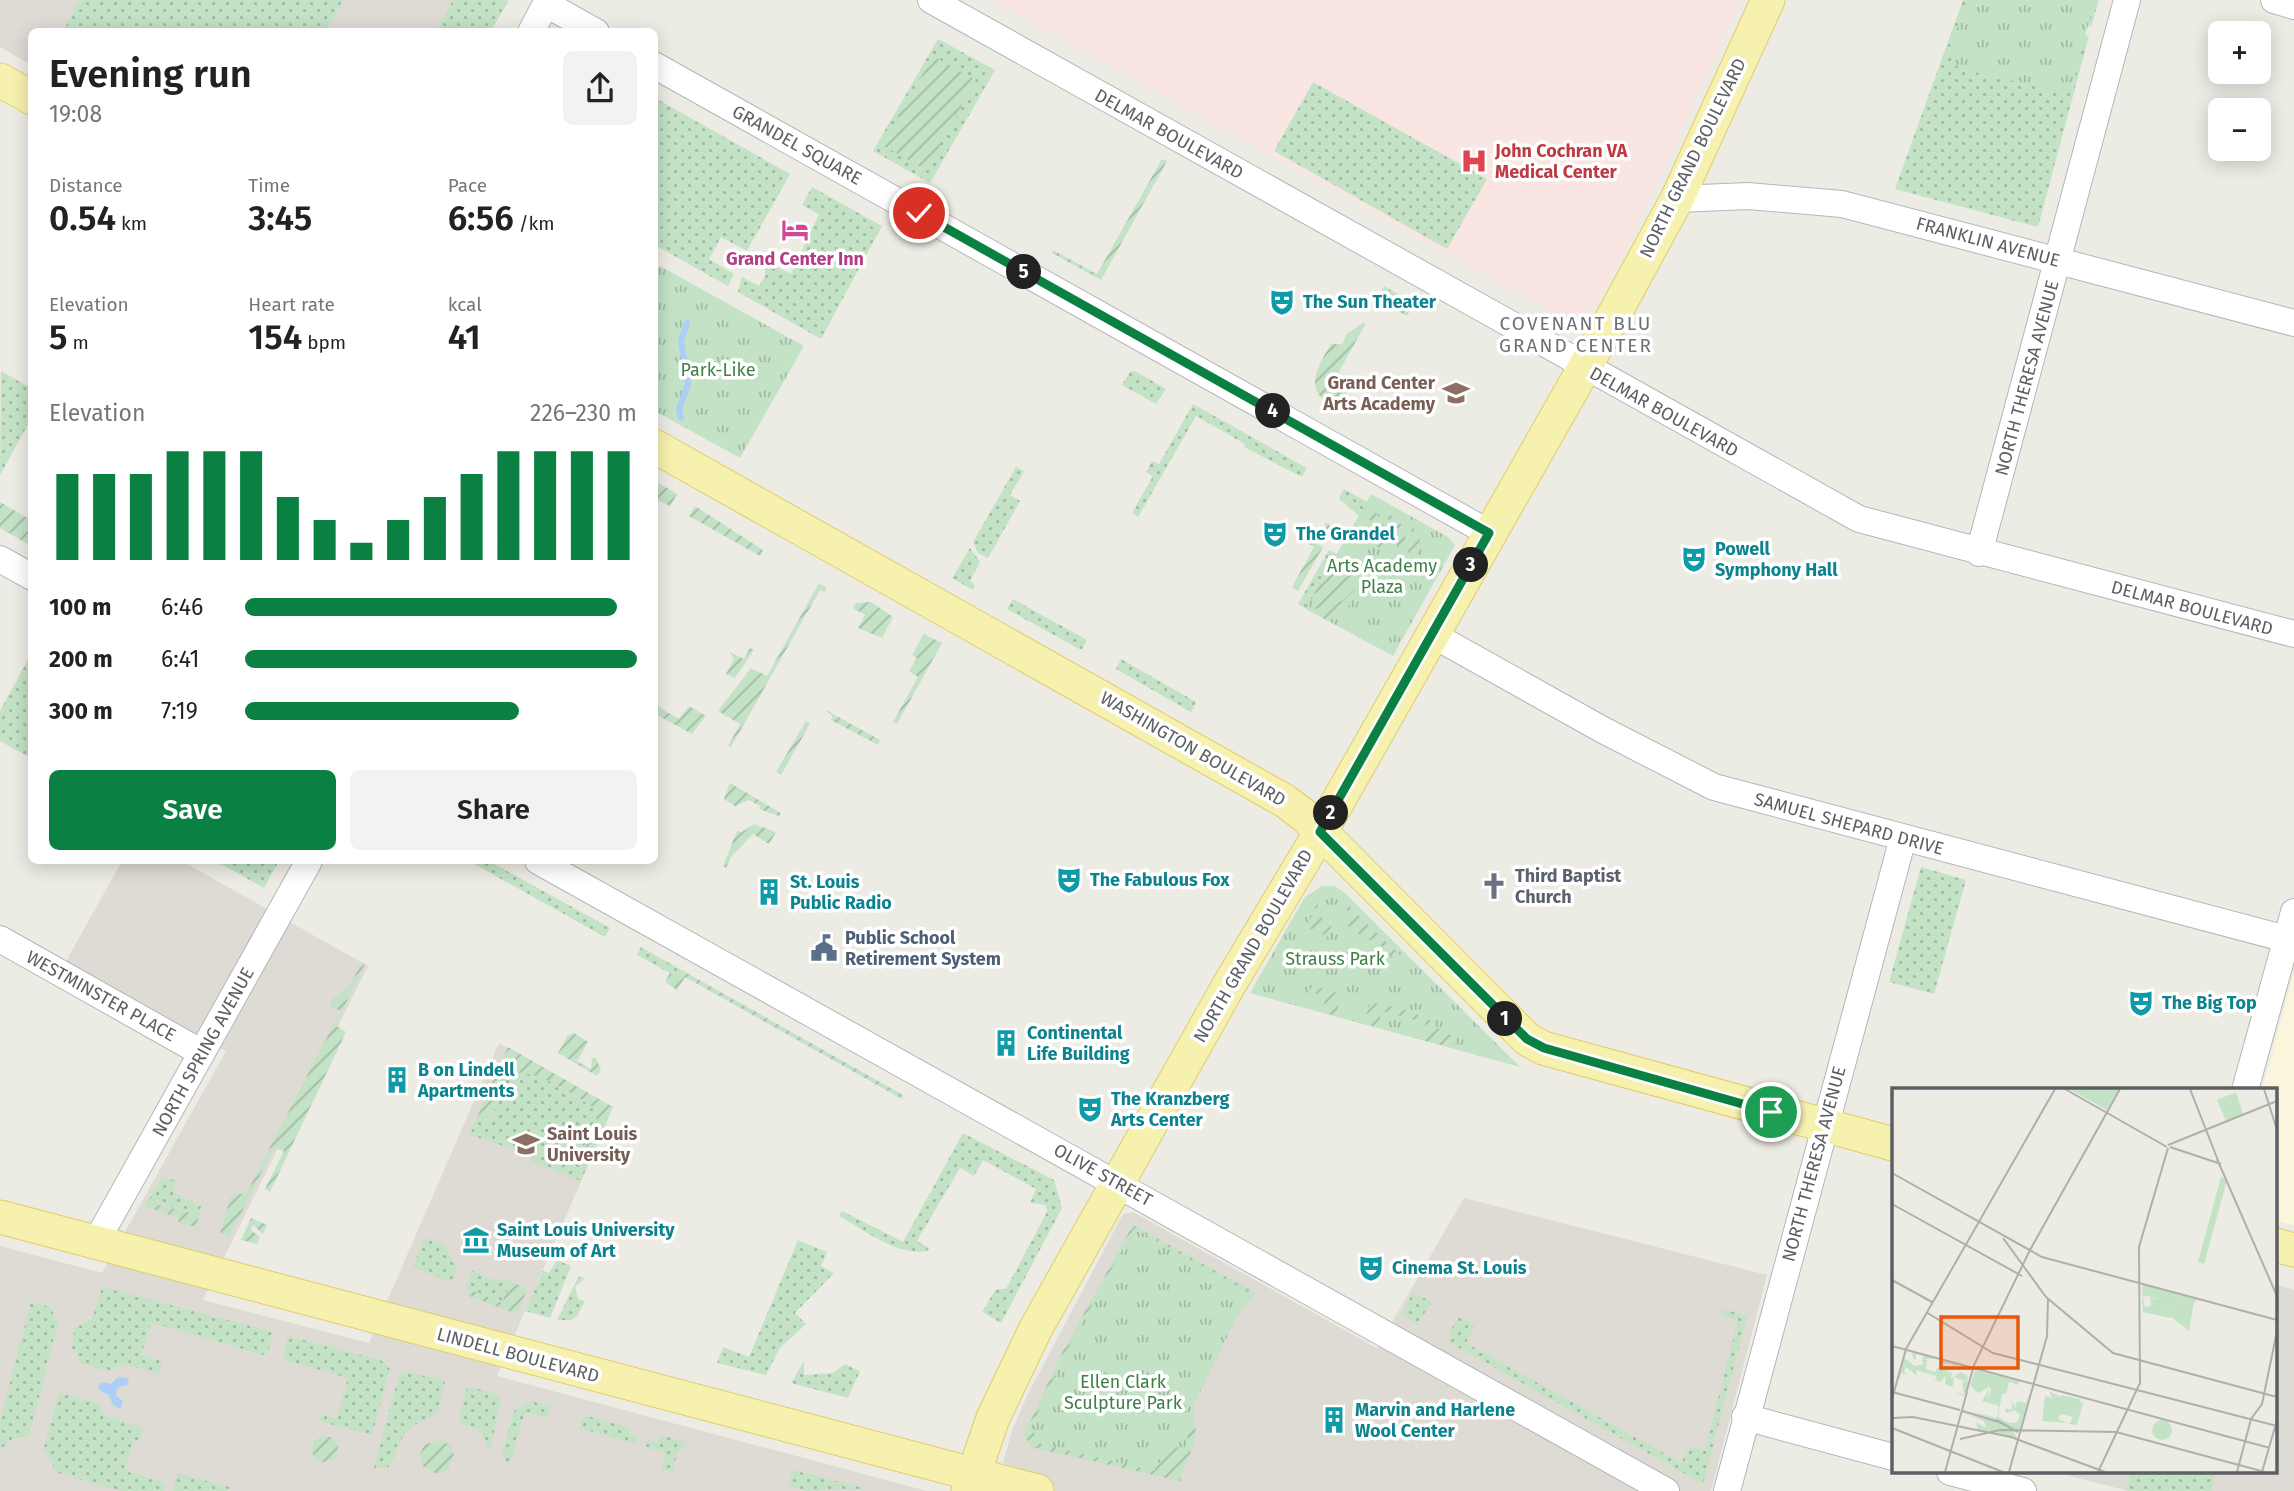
<!DOCTYPE html>
<html lang="en">
<head>
<meta charset="utf-8">
<style>
	:root { --surface:#fff; --page:#f2f2f2; --text:#222; --muted:#767676; --accent:#0b8043 }
	body { margin:0; font-family:"Fira Sans",sans-serif; background:var(--page); color:var(--text); height:100vh; display:flex; flex-direction:column; font-size:26px; white-space:nowrap }
	* { box-sizing:border-box; margin:0 }
	p { font-size:23px; color:var(--muted) }
	.icon { flex:none; width:38px; height:38px; fill:none; stroke:currentColor; stroke-width:2; stroke-linecap:round; stroke-linejoin:round }
	.map { position:relative; flex:1; overflow:hidden }
	.side { position:absolute; left:28px; top:28px; width:630px; height:836px; display:flex; flex-direction:column; background:var(--surface); border-radius:10px; box-shadow:0 4px 18px #0003 }
	.side>* { flex:none }
	.fabs { position:absolute; left:2208px; top:21px; display:grid; gap:14px }
	.fabs a { display:grid; place-items:center; width:63px; height:63px; border-radius:10px; background:var(--surface); box-shadow:0 4px 18px #0003; font-size:35px }
	.pin { position:absolute; display:grid; place-items:center; width:60px; height:60px; color:#fff; margin:-30px; border:4px solid #fff; border-radius:50%; box-shadow:0 2px 7px #0007 }
	.km { position:absolute; width:35px; height:35px; margin:-18px; border-radius:50%; background:#222; color:#fff; font-size:19px; line-height:35px; text-align:center }
	.round { display:grid; place-items:center; flex:none; width:74px; height:74px; border-radius:10px; background:var(--page) }
	.summary { display:flex; align-items:center; justify-content:space-between; height:119px; padding:0 21px }
	h1 { font-size:38px; font-weight:600; line-height:52px }
	.stats { display:grid; grid-template-columns:repeat(3,1fr); gap:10px; height:119px; padding:7px 21px }
	.stats div { display:grid; align-content:center }
	.stats b { font-size:35px; font-weight:600 }
	.stats small { font-size:19px; font-weight:400 }
	.stats p { font-size:19px }
	.chart { height:196px; padding:14px 21px }
	.chart p { display:flex; justify-content:space-between }
	.chart svg { width:100%; height:126px; margin-top:7px; stroke:var(--accent); stroke-width:6 }
	.button { display:flex; gap:14px; margin-top:auto; padding:14px 21px }
	.button a { flex:1; height:80px; border-radius:10px; background:var(--accent); color:#fff; font-size:28px; font-weight:600; line-height:80px; text-align:center }
	.button a+a { background:var(--page); color:var(--text) }
	ul { padding:0 21px; list-style:none; font-size:23px }
	li { display:grid; grid-template-columns:112px 84px 1fr; align-items:center; height:52px }
	li i { height:18px; border-radius:9px; background:var(--accent) }
	.map>svg:first-child { display:block }
	.commercial { fill:#faf6dc }
	.education { fill:#dddbd3 }
	.medical { fill:#f9e6e2 }
	.grass { fill:url(#grass-dots) }
	.park { fill:url(#park-tufts) }
	.garden { fill:url(#garden-furrows) }
	.water { fill:#abcff6 }
	.lines { fill:none; stroke-linecap:round; stroke-linejoin:round }
	.stream { stroke:#abcff6; stroke-width:6 }
	.minor-casing { stroke:#b5b6ba; stroke-width:28 }
	.major-casing { stroke:#e3cb68; stroke-width:35 }
	.minor { stroke:#fff; stroke-width:26 }
	.major { stroke:#f7f1b0; stroke-width:33 }
	.route-casing { stroke:#fff; stroke-width:14 }
	.route { stroke:#0b8043; stroke-width:9 }
	.labels { text-anchor:middle; stroke-width:7; stroke-linejoin:round; paint-order:stroke }
	.street-label { font-size:18px; fill:#5c5f63; stroke:#fff }
	.health-label { font-size:18px; font-weight:bold; fill:#be3a42; stroke:#fff; text-anchor:start }
	.hotel-label { font-size:18px; font-weight:bold; fill:#b23c85; stroke:#fff }
	.culture-label { font-size:18px; font-weight:bold; fill:#0d838f; stroke:#fff; text-anchor:start }
	.park-label { font-size:18px; fill:#3e8147; stroke:#fff }
	.education-label { font-size:18px; font-weight:bold; fill:#785e54; stroke:#fff; text-anchor:end }
	.worship-label { font-size:18px; font-weight:bold; fill:#5b616d; stroke:#fff; text-anchor:start }
	.service-label { font-size:18px; font-weight:bold; fill:#4e5e75; stroke:#fff; text-anchor:start }
	.neighbourhood-label { font-size:19px; letter-spacing:2px; fill:#6d7175; stroke:#fff }
	.inset-road { fill:none; stroke:#afb0ac; stroke-width:2 }
	.view { fill:#e8590c; fill-opacity:0.15; stroke:#e8590c; stroke-width:3.5 }
	.inset-edge { fill:none; stroke:#5c5f63; stroke-width:3.5 }
</style>
</head>
<body>
<div class="map">
<svg width="2294" height="1491" viewBox="0 0 2294 1491">
	<defs>
		<pattern id="grass-dots" width="8" height="8" patternUnits="userSpaceOnUse" patternTransform="scale(1.75)"><rect width="8" height="8" fill="#c3e2c6"/><path d="M2 2h.1M6 6h.1" fill="none" stroke="#a2baa4" stroke-width="1.8" stroke-linecap="round"/></pattern>
		<pattern id="park-tufts" width="24" height="20" patternUnits="userSpaceOnUse" patternTransform="scale(1.75)"><rect width="24" height="20" fill="#c3e2c6"/><path d="M3 7l-1-3M5 7V3M7 7l1-3M15 17l-1-3M17 17v-4M19 17l1-3" fill="none" stroke="#a2baa4"/></pattern>
		<pattern id="garden-furrows" width="10" height="10" patternUnits="userSpaceOnUse" patternTransform="scale(1.75)"><rect width="10" height="10" fill="#c3e2c6"/><path d="M-1 1l2-2M0 10L10 0M9 11l2-2" fill="none" stroke="#a2baa4"/></pattern>
	</defs>
	<rect width="100%" height="100%" fill="#edece4"/>
	<path class="commercial" d="M2294,972V1225L2275,1220V1090H2262Z"/>
	<path class="education" d="M0,0H509L491,31L32,32L31,65L0,47Z
		M122,861H182L368,966L203,1300L369,1343L499,1043L613,1107L497,1376L927,1491H0V1246L102,1273L226,1051L65,963Z
		M1464,1198L1767,1275L1711,1491H995L1013,1428L1029,1392L1123,1214L1133,1212L1140,1216L1377,1348Z
		M2275,1284L2294,1290V1491H2128L2055,1472H2275Z"/>
	<path class="medical" d="M992,0H1741L1625,251L1587,319L1576,325Z"/>
	<path class="grass" d="M80,0H343L326,31H63Z
		M453,0H502L507,3L491,31H436Z
		M1963,0H2099L2091,27L2087,26L2085,35L2089,36L2038,227L1895,189Z
		M938,39L995,70L930,183L873,151Z
		M1313,82L1487,179L1447,249L1274,151Z
		M655,98L790,174L747,251L721,237L709,259L734,274L728,286L655,245Z
		M812,187L882,226L821,339L738,292L742,277L759,286L765,276V261L791,274L819,214L802,205Z
		M1,371L31,388V419L0,475Z
		M1135,371L1166,389L1156,404L1122,385L1130,372Z
		M1193,404L1307,468L1302,477L1244,447L1245,444L1196,416L1138,517L1132,513L1153,476L1146,472L1152,461L1159,464Z
		M1016,467L1024,471L1010,495L1020,501L988,558L978,553L973,542Z
		M1344,489L1383,511L1310,611L1298,604L1329,550L1337,554L1359,516L1339,498Z
		M970,548L980,562L970,581L975,585L973,590L952,578Z
		M1013,599L1087,640L1081,650L1007,609Z
		M31,654L32,758H31L0,741V711Z
		M1121,659L1196,702L1191,712L1116,669Z
		M216,861H279L264,888Z
		M469,861H489L610,928L605,937Z
		M1921,867L1966,880L1934,994L1889,982Z
		M641,947L687,973L675,976L637,955Z
		M515,1072L540,1076L595,1108L597,1119L584,1146L588,1165L581,1181L531,1161L529,1154L470,1135L474,1124L493,1114L504,1079Z
		M963,1133L1054,1180L1062,1208L1001,1323L982,1312L996,1289H1006L1047,1212L1046,1205L1030,1203L1036,1189L983,1160L974,1176L960,1168L917,1241L929,1248L927,1251C896,1256 865,1230 839,1216L842,1211L903,1242Z
		M161,1179L178,1180L172,1192L201,1206L199,1215L153,1201L151,1196Z
		M425,1238L443,1243C448,1252 451,1259 457,1267L451,1282L413,1267Z
		M798,1240L827,1252L821,1266L834,1273L795,1313L806,1324L780,1348L766,1375L717,1363L723,1347L749,1357Z
		M557,1260L571,1266L550,1318L525,1311L543,1271L549,1273Z
		M472,1271L499,1282L501,1278L511,1282L503,1303L465,1288Z
		M579,1276L585,1278L575,1287L578,1299L585,1301L577,1316L571,1320H557Z
		M102,1287L273,1332L268,1352L264,1355L151,1322L141,1355L162,1361L159,1374L125,1364L107,1371L80,1363L76,1351L71,1347L75,1328L92,1319Z
		M1413,1292L1432,1302L1417,1324L1402,1314Z
		M31,1302L50,1307L58,1322L29,1436L12,1439L0,1450V1422Z
		M1723,1309L1747,1316L1703,1484L1449,1342V1333L1459,1317L1475,1325L1466,1343L1681,1463L1690,1447L1705,1451L1738,1320L1721,1315Z
		M288,1336L381,1360L390,1369L372,1435L319,1421L321,1415L337,1419L348,1378L285,1360L283,1357Z
		M804,1361V1375L833,1373L845,1364L860,1371L848,1398L791,1383Z
		M408,1371L445,1382L437,1414C425,1420 410,1424 403,1437C396,1448 397,1458 387,1468H374L399,1375Z
		M467,1386L495,1394L501,1399L490,1452L481,1430L462,1424L459,1417Z
		M59,1393L97,1403L106,1416L143,1428L139,1442L133,1440L125,1471L166,1483L164,1491H120L55,1472L51,1459L43,1451Z
		M531,1401L551,1406L547,1418L525,1412L509,1466L502,1454L514,1411Z
		M584,1415L630,1428L629,1434L637,1436L635,1444L580,1428Z
		M660,1435L686,1442L684,1449L678,1451L672,1472L661,1469L666,1453L646,1447L648,1440L657,1443Z
		M793,1470L867,1489L806,1491L788,1486Z
		M2131,1472H2216L2211,1491H2130L2126,1490Z
		M177,1473L229,1487L228,1491H173Z"/>
	<path class="park" d="M1968,0H2090L2093,6L2073,83L2057,91L1958,68L1949,50Z
		M660,266L804,346L740,458L655,411L654,275Z
		M1371,494L1448,537L1455,545L1393,656L1306,609Z
		M1322,886H1334L1344,892L1520,1067L1250,993L1305,897Z
		M1134,1226L1255,1293L1237,1317L1194,1404L1192,1424L1177,1478L1039,1446L1030,1428L1063,1354Z"/>
	<path class="garden" d="M933,56L976,80L926,170L882,145Z
		M1162,159L1167,161L1101,280L1052,253L1053,250L1097,274Z
		M1384,286L1414,303L1407,316L1376,299Z
		M1363,323H1366L1335,379L1349,387L1338,410C1303,392 1314,372 1331,344H1342L1347,334Z
		M655,481L677,494L670,506L656,499L655,501Z
		M0,502L31,520V546L0,528Z
		M1371,504L1389,534L1386,545L1381,548L1364,544L1380,538L1379,526L1363,516L1364,509Z
		M695,506L763,550L760,556L689,516Z
		M1383,511C1401,520 1408,527 1404,549L1397,557V534Z
		M1325,522L1332,527L1326,537L1313,538L1312,541L1323,547L1298,591L1292,587L1314,547L1308,543L1313,534L1319,536L1326,533Z
		M1412,527L1421,535L1415,562L1397,568L1408,553Z
		M1351,549L1347,558L1356,573C1348,594 1331,604 1310,611L1315,592L1337,554Z
		M819,583L827,588L824,592L820,590L731,747L728,746L740,724L718,711L751,668L767,676Z
		M1354,589L1358,590C1351,605 1343,615 1327,621L1318,615L1343,600Z
		M871,602L893,617L882,638L858,628L865,615L853,608L856,603Z
		M924,634L942,643L897,724L893,722L918,677L909,671L917,658L912,655Z
		M750,648L754,650L735,678L726,674L734,659L730,652L744,659Z
		M655,705L679,719L689,706L706,716L692,734L655,714Z
		M826,710L880,740L878,745L831,720L833,717Z
		M806,721L810,724L781,775L776,772Z
		M730,783L781,813L779,816L759,809L760,806L749,800L735,806L724,799Z
		M754,824L776,832L769,844L753,834L731,857L726,868L723,866L737,831L742,832Z
		M1317,903L1323,922L1331,926L1328,937L1307,927Z
		M1348,905L1403,958L1396,961L1377,941L1354,932L1345,922Z
		M362,963L365,964L335,1025L346,1032L270,1192L265,1189L284,1151L274,1148L229,1237L220,1233L230,1198L233,1194H246L341,1010L331,1008V1001L350,984Z
		M670,973L675,976L687,973L903,1095L902,1099L685,977L677,990L665,982Z
		M1313,986L1341,994L1336,1016L1322,1012L1326,997L1308,991Z
		M1370,1002L1400,1008L1429,1019L1445,1035H1457L1453,1048L1422,1040L1426,1023L1382,1011L1377,1027L1364,1024Z
		M574,1033L588,1042L577,1061L591,1069L592,1058H596L601,1070L597,1076L558,1053L568,1035Z
		M508,1047L613,1107L588,1165C577,1137 603,1129 595,1108C578,1098 516,1053 503,1082C494,1104 500,1115 474,1124Z
		M151,1196L159,1205L199,1215L196,1227L179,1223L178,1218L145,1206Z
		M251,1218L267,1225L263,1234L253,1225L251,1230L260,1237L257,1244L241,1240Z
		M1133,1225L1256,1293L1254,1296L1134,1228L1065,1354L1031,1428L1041,1444L1154,1471L1170,1447L1185,1448L1192,1419C1204,1434 1183,1463 1180,1481L1031,1447L1024,1435L1062,1353Z
		M511,1282L527,1289L517,1314L467,1295L469,1289L502,1303Z
		M312 1449a13 13 0 1 1 26 0a13 13 0 1 1-26 0Z
		M440,1440L450,1445L454,1455L448,1470L437,1474L422,1466L420,1455L424,1445Z"/>
	<path class="water" d="M118,1377L129,1378L127,1385L117,1388L116,1396L123,1401L120,1409L113,1405L108,1394L101,1392L98,1386L102,1382L111,1384Z"/>
	<g class="lines">
		<path class="stream" d="M681,418L679,409L688,384L681,341L687,323"/>
		<defs>
			<path id="minor" d="M931,0L1859,519L2294,634
				M2274,0L2294,6
				M546,4L596,32
				M531,32L548,0
				M654,65L1489,533
				M1677,199L1748,196L1842,204L2294,323
				M1979,553L2127,0
				M0,559L32,577
				M1433,635L1603,730L1714,787L2294,941
				M538,861L1666,1491
				M0,939L202,1053
				M2245,1090L2294,912
				M96,1242L309,861
				M1745,1417L1893,1457
				M1950,1472L2023,1491
				M1727,1491L1903,838"/>
			<path id="major" d="M0,80L32,98
				M654,446L1285,801L1306,817L1527,1039L1543,1048L1893,1144
				M0,1217L1037,1491
				M2275,1245L2294,1250
				M968,1491L993,1418L1036,1328L1229,985L1320,833L1603,335L1677,199L1768,0"/>
		</defs>
		<use href="#minor" class="minor-casing"/>
		<use href="#major" class="major-casing"/>
		<use href="#minor" class="minor"/>
		<use href="#major" class="major"/>
	</g>
	<g class="lines">
		<defs>
			<path id="route" d="M919,213L1489,533L1320,832L1527,1039L1544,1048L1771,1112"/>
		</defs>
		<use href="#route" class="route-casing"/>
		<use href="#route" class="route"/>
	</g>
	<defs>
		<symbol id="hospital-bare" viewBox="-9 -9 18 18"><path d="M-5-5h3v3.5h4V-5h3V5h-3V1.5h-4V5h-3Z" fill="#e0444e" stroke="#fff" stroke-width="2.5" paint-order="stroke"/></symbol>
		<symbol id="hotel-bare" viewBox="-9 -9 18 18"><path d="M-6-4.5h1.5V1H6V5H4.5V3h-9V5H-6ZM-4 0a1.8 1.8 0 1 1 3.6 0ZM.5 0V-2.5h3Q6-2.5 6 0Z" fill="#d1479c" stroke="#fff" stroke-width="2.5" paint-order="stroke"/></symbol>
		<symbol id="theatre-bare" viewBox="-9 -9 18 18"><path d="M-5-5.5Q0-4 5-5.5V0Q5 5 0 6Q-5 5-5 0ZM-3.3-2.5H-1v1.5H-3.3ZM1-2.5H3.3v1.5H1ZM-2.8 1Q0 5.5 2.8 1Z" fill="#0f9aa8" stroke="#fff" stroke-width="2.5" paint-order="stroke"/></symbol>
		<symbol id="school-bare" viewBox="-9 -9 18 18"><path d="M0-5L7-2L0 1L-7-2ZM-4 1L0 2.5L4 1V4Q0 6-4 4Z" fill="#8d6e63" stroke="#fff" stroke-width="2.5" paint-order="stroke"/></symbol>
		<symbol id="church-bare" viewBox="-9 -9 18 18"><path d="M-1.2-6h2.4v3.5h3.3v2.4h-3.3V6h-2.4V-.1h-3.3v-2.4h3.3Z" fill="#6b7280" stroke="#fff" stroke-width="2.5" paint-order="stroke"/></symbol>
		<symbol id="building-bare" viewBox="-9 -9 18 18"><path d="M-4-6H4V6H1V3H-1V6H-4ZM-2.5-4.3h1.7v1.8h-1.7ZM.8-4.3h1.7v1.8H.8ZM-2.5-1h1.7V.8h-1.7ZM.8-1h1.7V.8H.8Z" fill="#0f9aa8" stroke="#fff" stroke-width="2.5" paint-order="stroke"/></symbol>
		<symbol id="civic-bare" viewBox="-9 -9 18 18"><path d="M-.6-6.5H3V-4.5H.6V-3L4-1V1h2V6H-6V1h2V-1L-.6-3ZM-1.2 2.5V6h2.4V2.5Z" fill="#5c6f8a" stroke="#fff" stroke-width="2.5" paint-order="stroke"/></symbol>
		<symbol id="university-bare" viewBox="-9 -9 18 18"><path d="M0-5L7-2L0 1L-7-2ZM-4 1L0 2.5L4 1V4Q0 6-4 4Z" fill="#8d6e63" stroke="#fff" stroke-width="2.5" paint-order="stroke"/></symbol>
		<symbol id="museum-bare" viewBox="-9 -9 18 18"><path d="M0-6L6-3V-2H-6V-3ZM-5-1h2V3h-2ZM-1-1h2V3h-2ZM3-1h2V3H3ZM-6 4H6V6H-6Z" fill="#0f9aa8" stroke="#fff" stroke-width="2.5" paint-order="stroke"/></symbol>
	</defs>
	<g fill-rule="evenodd">
		<use href="#hospital-bare" x="1455" y="142" width="38" height="38"/>
		<use href="#hotel-bare" x="776" y="211" width="38" height="38"/>
		<use href="#theatre-bare" x="1263" y="283" width="38" height="38"/>
		<use href="#school-bare" x="1437" y="374" width="38" height="38"/>
		<use href="#theatre-bare" x="1256" y="515" width="38" height="38"/>
		<use href="#theatre-bare" x="1675" y="540" width="38" height="38"/>
		<use href="#theatre-bare" x="1050" y="861" width="38" height="38"/>
		<use href="#church-bare" x="1475" y="867" width="38" height="38"/>
		<use href="#building-bare" x="750" y="873" width="38" height="38"/>
		<use href="#civic-bare" x="805" y="929" width="38" height="38"/>
		<use href="#theatre-bare" x="2122" y="984" width="38" height="38"/>
		<use href="#building-bare" x="987" y="1024" width="38" height="38"/>
		<use href="#building-bare" x="378" y="1061" width="38" height="38"/>
		<use href="#theatre-bare" x="1071" y="1090" width="38" height="38"/>
		<use href="#university-bare" x="507" y="1125" width="38" height="38"/>
		<use href="#museum-bare" x="457" y="1221" width="38" height="38"/>
		<use href="#theatre-bare" x="1352" y="1249" width="38" height="38"/>
		<use href="#building-bare" x="1315" y="1401" width="38" height="38"/>
	</g>
	<g class="labels">
		<g class="street-label">
			<text transform="translate(1169 134) rotate(29)" y="6">DELMAR BOULEVARD</text>
			<text transform="translate(797 145) rotate(29)" y="6">GRANDEL SQUARE</text>
			<text transform="translate(1693 158) rotate(-64)" y="6">NORTH GRAND BOULEVARD</text>
			<text transform="translate(1988 242) rotate(15)" y="6">FRANKLIN AVENUE</text>
			<text transform="translate(2027 378) rotate(-75)" y="6">NORTH THERESA AVENUE</text>
			<text transform="translate(1664 412) rotate(29)" y="6">DELMAR BOULEVARD</text>
			<text transform="translate(2192 608) rotate(15)" y="6">DELMAR BOULEVARD</text>
			<text transform="translate(1193 749) rotate(30)" y="6">WASHINGTON BOULEVARD</text>
			<text transform="translate(1849 824) rotate(15)" y="6">SAMUEL SHEPARD DRIVE</text>
			<text transform="translate(1253 946) rotate(-60)" y="6">NORTH GRAND BOULEVARD</text>
			<text transform="translate(101 996) rotate(29)" y="6">WESTMINSTER PLACE</text>
			<text transform="translate(203 1052) rotate(-61)" y="6">NORTH SPRING AVENUE</text>
			<text transform="translate(1814 1164) rotate(-75)" y="6">NORTH THERESA AVENUE</text>
			<text transform="translate(1103 1175) rotate(29)" y="6">OLIVE STREET</text>
			<text transform="translate(518 1355) rotate(15)" y="6">LINDELL BOULEVARD</text>
		</g>
		<g class="health-label">
			<text x="1495" y="157">John Cochran VA<tspan x="1495" dy="21">Medical Center</tspan></text>
		</g>
		<g class="hotel-label">
			<text x="795" y="265">Grand Center Inn</text>
		</g>
		<g class="culture-label">
			<text x="1303" y="308">The Sun Theater</text>
			<text x="1296" y="540">The Grandel</text>
			<text x="1715" y="555">Powell<tspan x="1715" dy="21">Symphony Hall</tspan></text>
			<text x="1090" y="886">The Fabulous Fox</text>
			<text x="790" y="888">St. Louis<tspan x="790" dy="21">Public Radio</tspan></text>
			<text x="2162" y="1009">The Big Top</text>
			<text x="1027" y="1039">Continental<tspan x="1027" dy="21">Life Building</tspan></text>
			<text x="418" y="1076">B on Lindell<tspan x="418" dy="21">Apartments</tspan></text>
			<text x="1111" y="1105">The Kranzberg<tspan x="1111" dy="21">Arts Center</tspan></text>
			<text x="497" y="1236">Saint Louis University<tspan x="497" dy="21">Museum of Art</tspan></text>
			<text x="1392" y="1274">Cinema St. Louis</text>
			<text x="1355" y="1416">Marvin and Harlene<tspan x="1355" dy="21">Wool Center</tspan></text>
		</g>
		<g class="park-label">
			<text x="718" y="376">Park-Like</text>
			<text x="1382" y="572">Arts Academy<tspan x="1382" dy="21">Plaza</tspan></text>
			<text x="1335" y="965">Strauss Park</text>
			<text x="1123" y="1388">Ellen Clark<tspan x="1123" dy="21">Sculpture Park</tspan></text>
		</g>
		<g class="education-label">
			<text x="1435" y="389">Grand Center<tspan x="1435" dy="21">Arts Academy</tspan></text>
			<text x="547" y="1140" text-anchor="start">Saint Louis<tspan x="547" dy="21">University</tspan></text>
		</g>
		<g class="worship-label">
			<text x="1515" y="882">Third Baptist<tspan x="1515" dy="21">Church</tspan></text>
		</g>
		<g class="service-label">
			<text x="845" y="944">Public School<tspan x="845" dy="21">Retirement System</tspan></text>
		</g>
		<g class="neighbourhood-label">
			<text x="1576" y="330">COVENANT BLU<tspan x="1576" dy="22">GRAND CENTER</tspan></text>
		</g>
	</g>
	<g transform="translate(1892 1088)">
		<rect width="385" height="385" fill="#edece4"/>
		<path d="M251,197L304,211L303,215L282,207L280,220L273,224L280,226L278,230L251,224L250,209H255L251,210L253,219L259,218L258,210L267,211L250,207ZM20,264L45,271H32L35,272L34,281L43,284L50,273H52L67,277L62,278L64,281L60,276H50L58,281L55,286L60,283L59,291L68,284L75,287L76,293L72,308L63,305L72,306L70,294H66H75L62,289L61,299L53,296L54,288L47,294L40,291L45,292L44,288L24,282L25,288L14,279L12,284L18,287L9,285L8,290L16,293L7,290L12,270L23,278L32,276L30,273L32,268L24,266V272L21,271ZM83,282L128,293L126,297L117,294L114,306H110L106,329L117,335L126,334L128,327L123,322L114,325L113,320L119,322L121,313L123,320L125,313L134,315L139,302L127,343L119,339L125,350L73,341L66,338L86,342L84,334L94,340L92,333L77,327L112,335L71,322L105,330L107,318L90,313L97,301L96,312L99,301L97,299L86,305L78,297L75,308ZM157,303L169,309L166,313L170,307L188,311L189,316L192,312L185,337L177,336L181,329L169,326L166,331L176,335L150,333L153,308L160,310Z" fill="#c3e2c6"/>
		<path d="M280,207L302,213L297,243L273,224L280,220Z" fill="#c3e2c6"/>
		<path d="M177,1H227L215,22ZM344,4L351,26L334,33L325,12ZM329,89L335,92L312,176L306,174Z" fill="#c3e2c6"/>
		<path d="M260 342a10 10 0 1 1 20 0a10 10 0 1 1-20 0Z" fill="#c3e2c6"/>
		<path class="inset-road" d="M173,1L275,59M298,1L327,75M372,1L385,42M276,57L385,13M278,59L329,76M325,71L385,208M0,85L150,169L385,232M0,116L130,188M111,150L154,209L221,265L385,309M0,192L40,214M34,224L101,265L385,338M0,258L378,360M0,304L68,322M74,305L82,277L138,162L228,1M0,311L14,261L163,1M70,323L107,334M0,330L21,329L119,349L213,384M104,332L126,344M0,340L111,384M68,351L108,342L224,344L373,384M53,384L75,304M117,384L155,248L156,211M206,384L248,295L247,159L276,60M345,384L359,331L370,316L385,243M370,384L385,332"/>
		<path class="view" d="M49,229H126V280H49Z"/>
		<rect width="385" height="385" class="inset-edge"/>
	</g>
</svg>
<div class="fabs">
<a>+</a>
<a>−</a>
</div>
<div class="pin" style="left:1771px;top:1112px;background:#1e9e55"><svg class="icon" aria-label="arrive" viewBox="0 0 24 24"><path d="M6 21V4h12l-3 4 3 4H6"/></svg></div>
<div class="pin" style="left:919px;top:213px;background:#d93025"><svg class="icon" aria-label="check" viewBox="0 0 24 24"><path d="M5 12l5 5 9-10"/></svg></div>
<b class="km" style="left:1505px;top:1019px">1</b>
<b class="km" style="left:1331px;top:813px">2</b>
<b class="km" style="left:1471px;top:565px">3</b>
<b class="km" style="left:1273px;top:411px">4</b>
<b class="km" style="left:1024px;top:272px">5</b>
<section class="side">
<div class="summary"><div><h1>Evening run</h1><p>19:08</p></div><a class="round"><svg class="icon" aria-label="share" viewBox="0 0 24 24"><path d="M12 15V3M7 8l5-5 5 5M5 13v7h14v-7"/></svg></a></div>
<div class="stats">
<div><p>Distance</p><b>0.54<small> km</small></b></div>
<div><p>Time</p><b>3:45</b></div>
<div><p>Pace</p><b>6:56<small> /km</small></b></div>
</div>
<div class="stats">
<div><p>Elevation</p><b>5<small> m</small></b></div>
<div><p>Heart rate</p><b>154<small> bpm</small></b></div>
<div><p>kcal</p><b>41</b></div>
</div>
<div class="chart"><p><span>Elevation</span>226–230 m</p>
<svg viewBox="0 0 160 44" preserveAspectRatio="none"><path d="M5 44V14M15 44V14M25 44V14M35 44V6M45 44V6M55 44V6M65 44V22M75 44V30M85 44V38M95 44V30M105 44V22M115 44V14M125 44V6M135 44V6M145 44V6M155 44V6"/></svg>
</div>
<ul>
<li><b>100 m</b>6:46<i style="width:95%"></i></li>
<li><b>200 m</b>6:41<i style="width:100%"></i></li>
<li><b>300 m</b>7:19<i style="width:70%"></i></li>
</ul>
<div class="button"><a>Save</a><a>Share</a></div>
</section>
</div>
</body>
</html>
